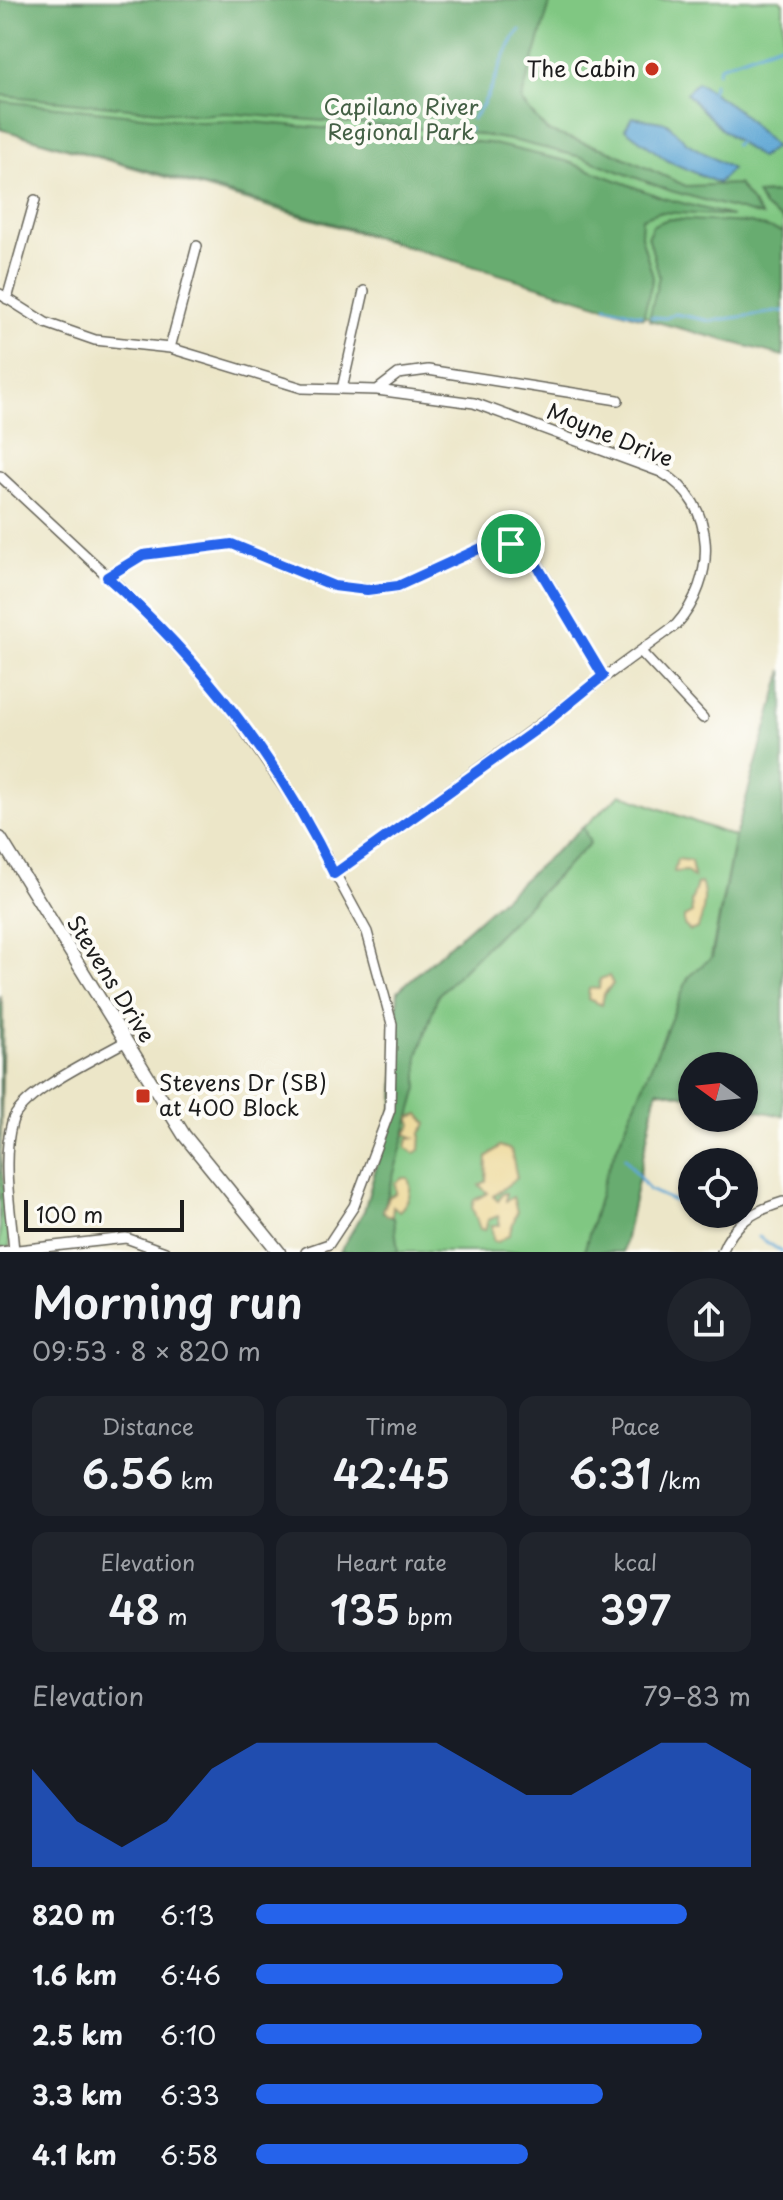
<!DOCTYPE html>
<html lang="en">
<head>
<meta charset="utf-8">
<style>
	:root { --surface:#171b24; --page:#20242c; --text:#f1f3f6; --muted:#9ea1a6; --accent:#2563eb }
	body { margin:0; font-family:"Playpen Sans",sans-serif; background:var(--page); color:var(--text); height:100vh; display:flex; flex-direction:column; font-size:30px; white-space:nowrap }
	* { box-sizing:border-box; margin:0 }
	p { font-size:26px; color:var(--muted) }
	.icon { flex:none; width:44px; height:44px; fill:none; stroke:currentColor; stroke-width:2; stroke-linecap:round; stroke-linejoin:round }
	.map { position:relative; height:1252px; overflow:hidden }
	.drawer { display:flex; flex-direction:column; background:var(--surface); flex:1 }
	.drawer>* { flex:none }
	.needle { width:52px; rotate:285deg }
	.buttons { position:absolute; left:678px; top:1052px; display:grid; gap:16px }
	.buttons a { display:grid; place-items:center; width:80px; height:80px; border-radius:50%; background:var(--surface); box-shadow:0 2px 6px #0004; font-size:40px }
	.scale { position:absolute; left:24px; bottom:20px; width:160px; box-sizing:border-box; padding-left:8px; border:4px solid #1c1c1c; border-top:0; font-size:22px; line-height:28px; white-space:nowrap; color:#1c1c1c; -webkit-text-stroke:6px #fdfcf7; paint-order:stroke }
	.pin { position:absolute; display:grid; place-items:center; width:68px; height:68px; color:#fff; margin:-34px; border:4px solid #fff; border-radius:50%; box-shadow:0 2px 8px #0007 }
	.round { display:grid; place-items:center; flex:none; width:84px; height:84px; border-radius:42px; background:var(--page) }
	.head { display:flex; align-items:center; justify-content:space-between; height:136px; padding:0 32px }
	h1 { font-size:44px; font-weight:600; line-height:60px }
	.metrics { display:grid; grid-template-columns:repeat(3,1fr); gap:12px; height:136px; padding:8px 32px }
	.metrics div { display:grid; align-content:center; border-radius:16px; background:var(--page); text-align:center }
	.metrics b { font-size:40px; font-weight:600 }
	.metrics small { font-size:22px; font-weight:400 }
	.metrics p { font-size:22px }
	.chart { height:224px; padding:16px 32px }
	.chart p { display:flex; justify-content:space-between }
	.chart svg { width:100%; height:144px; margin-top:8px; fill:var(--accent); opacity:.7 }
	ul { padding:0 32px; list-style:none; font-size:26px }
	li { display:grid; grid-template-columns:128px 96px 1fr; align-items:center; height:60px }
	li i { height:20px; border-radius:10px; background:var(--accent) }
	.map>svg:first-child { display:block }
	.green { fill:#80c782; stroke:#4e724f; stroke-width:2 }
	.forest { fill:#68ac70; stroke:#426446; stroke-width:2 }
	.sand { fill:#eeda9e; stroke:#857b5d; stroke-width:2 }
	.water { fill:#5da6d4; stroke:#3c6178; stroke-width:2 }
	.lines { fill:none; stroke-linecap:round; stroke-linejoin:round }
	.stream { stroke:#5da6d4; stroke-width:3 }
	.street-casing { stroke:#656358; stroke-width:12 }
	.secondary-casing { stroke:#656358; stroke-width:15 }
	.street { stroke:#fff; stroke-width:9 }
	.secondary { stroke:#fff; stroke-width:12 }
	.route-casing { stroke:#fff; stroke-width:16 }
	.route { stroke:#2563eb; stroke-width:10 }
	.poi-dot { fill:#c8321e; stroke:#fdfcf7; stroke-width:3 }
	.labels { text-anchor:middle; stroke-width:8; stroke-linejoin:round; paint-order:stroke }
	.poi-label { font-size:22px; fill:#1c1c1c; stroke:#fdfcf7; text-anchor:end }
	.park-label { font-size:22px; fill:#446045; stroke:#fdfcf7 }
	.street-label { font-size:22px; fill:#1c1c1c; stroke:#fdfcf7 }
</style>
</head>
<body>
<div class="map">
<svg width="783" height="1252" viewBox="0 0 783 1252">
	<rect width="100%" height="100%" fill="#fdfcf7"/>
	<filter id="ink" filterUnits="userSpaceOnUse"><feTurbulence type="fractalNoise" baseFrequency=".0125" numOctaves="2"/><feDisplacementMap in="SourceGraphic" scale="16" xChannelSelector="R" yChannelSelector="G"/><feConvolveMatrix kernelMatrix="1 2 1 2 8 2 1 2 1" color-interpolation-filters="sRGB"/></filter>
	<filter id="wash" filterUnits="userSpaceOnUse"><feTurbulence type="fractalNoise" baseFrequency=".006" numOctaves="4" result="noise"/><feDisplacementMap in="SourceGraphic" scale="32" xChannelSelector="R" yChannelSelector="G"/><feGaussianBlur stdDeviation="1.8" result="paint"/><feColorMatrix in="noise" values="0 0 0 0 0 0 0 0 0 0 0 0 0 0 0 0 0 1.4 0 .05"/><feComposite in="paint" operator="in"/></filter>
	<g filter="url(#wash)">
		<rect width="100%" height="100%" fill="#ece6c8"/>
		<path class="green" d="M0,0H780L783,3V193L758,194L783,198V356L0,129Z
			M621,794L735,837L711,957L657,1090L623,1252H340L364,1211L394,1103L398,991Z
			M0,1149L10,1247L0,1248Z"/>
		<path class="forest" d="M0,0H551L521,101L547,131L610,151L686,186L738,184L762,216L671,191L581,157L516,141L470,133L226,113L199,115L0,95Z
			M0,101L200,122L242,121L489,143L566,161L663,198L732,216L659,212L642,218L641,236L653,277L643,318L278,207L0,129Z
			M783,193V220L764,207L757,194Z
			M668,219L751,223L783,232V356L649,320L659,276L648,235L653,225Z
			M783,670V1116L744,1108V1066H692V1097L657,1090L623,1252H584L606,1173L689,976L712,957L735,837Z
			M583,827L590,843L438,995L418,1056V1088L383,1212L394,1218L398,1252H340L364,1211L394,1103L398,991Z
			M0,995L3,1008L0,1176Z"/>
		<path class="sand" d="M677,859L691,861L694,878L686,871L674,872Z
			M701,883C707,896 703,915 698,928L690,931L684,925V917L692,913L691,902L697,884Z
			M609,976L613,984L604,994L602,1005L588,999L589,988L599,989L600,979Z
			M419,1114L427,1124L421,1133L420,1150L415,1153L406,1148L408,1139L414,1138L406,1134L412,1125L410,1117Z
			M500,1146L511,1150L517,1178L493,1196L498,1201L502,1193H506V1201L513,1197L517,1212L509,1235L498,1242L493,1241L492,1225H500L498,1216L488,1220L485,1230L480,1229L472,1207L474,1200L488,1193L479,1185L486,1181L487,1157Z
			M403,1178H408C413,1190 409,1202 399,1211L393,1206L392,1216H387L383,1210L389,1197L396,1193L395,1183Z"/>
		<path class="water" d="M697,82L738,110L775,147L760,158L721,129L686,93Z
			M632,117L667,123L687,143L732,169L718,183L668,161L625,129Z"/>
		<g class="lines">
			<path class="stream" d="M718,72L720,66L783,43
				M711,92L714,84
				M472,119C495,94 499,56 520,30
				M460,131L470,129
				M735,145L738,142
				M606,306L641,315
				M651,317L666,318L675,314L711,321L783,311
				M625,1158L649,1190L692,1209
				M719,1214L723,1215
				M759,1237L782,1252"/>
		</g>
	</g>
	<g filter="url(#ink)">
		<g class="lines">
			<defs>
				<path id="street" d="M0,294L46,323L95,340L170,348L302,388L377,390L474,403L661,472C718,504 717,580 676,625L334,874
					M7,299L35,200
					M170,348L197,246
					M342,389L364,291
					M377,390L398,374L428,370L618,400
					M0,476L130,597L216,689L305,818L367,932L392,1024L390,1110L354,1206L329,1244L306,1252
					M107,577L143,555L232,544L334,586L367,590L398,586L492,543L511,544L539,566L603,676
					M641,652L703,718
					M14,1251C11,1211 1,1160 12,1122C20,1093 99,1057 126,1041
					M0,1252L126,1238L165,1252
					M722,1252C734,1222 754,1211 783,1202"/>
				<path id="secondary" d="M0,838L184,1135L279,1252"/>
			</defs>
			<use href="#street" class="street-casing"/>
			<use href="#secondary" class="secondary-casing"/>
			<use href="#street" class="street"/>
			<use href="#secondary" class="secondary"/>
		</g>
	</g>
	<g class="lines" filter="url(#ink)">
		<defs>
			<path id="route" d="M492,543L511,544L532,557L603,676L544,724L334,874C280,762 200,659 107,577L143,555L232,544L334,586L367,590L398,586Z"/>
		</defs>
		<use href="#route" class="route-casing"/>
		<use href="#route" class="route"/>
	</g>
	<g class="poi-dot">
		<circle cx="652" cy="69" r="8"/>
		<rect x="135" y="1088" width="16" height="16" rx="4"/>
	</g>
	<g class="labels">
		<g class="poi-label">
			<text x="636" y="77">The Cabin</text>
			<text x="159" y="1091" text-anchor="start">Stevens Dr (SB)<tspan x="159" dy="25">at 400 Block</tspan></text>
		</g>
		<g class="park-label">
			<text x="401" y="115">Capilano River<tspan x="401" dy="25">Regional Park</tspan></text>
		</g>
		<g class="street-label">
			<text transform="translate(610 435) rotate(22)" y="8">Moyne Drive</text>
			<text transform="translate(111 979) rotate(58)" y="8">Stevens Drive</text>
		</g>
	</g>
</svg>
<div class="buttons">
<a><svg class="needle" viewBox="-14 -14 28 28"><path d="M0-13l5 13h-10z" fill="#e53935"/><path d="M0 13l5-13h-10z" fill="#9ea1a6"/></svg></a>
<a><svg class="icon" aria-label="locate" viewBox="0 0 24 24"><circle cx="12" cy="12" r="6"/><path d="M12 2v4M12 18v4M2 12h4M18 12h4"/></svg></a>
</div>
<div class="scale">100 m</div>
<div class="pin" style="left:511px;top:544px;background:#1e9e55"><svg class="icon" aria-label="arrive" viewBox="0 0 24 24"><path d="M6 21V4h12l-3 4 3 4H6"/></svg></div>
</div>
<section class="drawer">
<div class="head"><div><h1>Morning run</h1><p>09:53 · 8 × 820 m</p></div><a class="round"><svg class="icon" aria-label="share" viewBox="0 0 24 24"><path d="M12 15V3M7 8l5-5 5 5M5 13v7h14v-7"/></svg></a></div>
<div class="metrics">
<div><p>Distance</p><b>6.56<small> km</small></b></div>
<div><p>Time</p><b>42:45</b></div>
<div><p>Pace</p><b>6:31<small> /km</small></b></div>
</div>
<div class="metrics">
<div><p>Elevation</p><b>48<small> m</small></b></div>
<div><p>Heart rate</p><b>135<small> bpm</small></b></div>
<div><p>kcal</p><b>397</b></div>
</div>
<div class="chart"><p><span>Elevation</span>79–83 m</p>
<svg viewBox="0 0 160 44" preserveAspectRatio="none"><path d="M0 44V14L10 30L20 38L30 30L40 14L50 6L60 6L70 6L80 6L90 6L100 14L110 22L120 22L130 14L140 6L150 6L160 14V44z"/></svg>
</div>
<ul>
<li><b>820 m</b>6:13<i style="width:87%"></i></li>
<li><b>1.6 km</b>6:46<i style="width:62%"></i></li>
<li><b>2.5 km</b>6:10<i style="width:90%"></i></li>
<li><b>3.3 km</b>6:33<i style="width:70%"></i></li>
<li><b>4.1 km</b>6:58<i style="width:55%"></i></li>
</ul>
</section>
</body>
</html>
